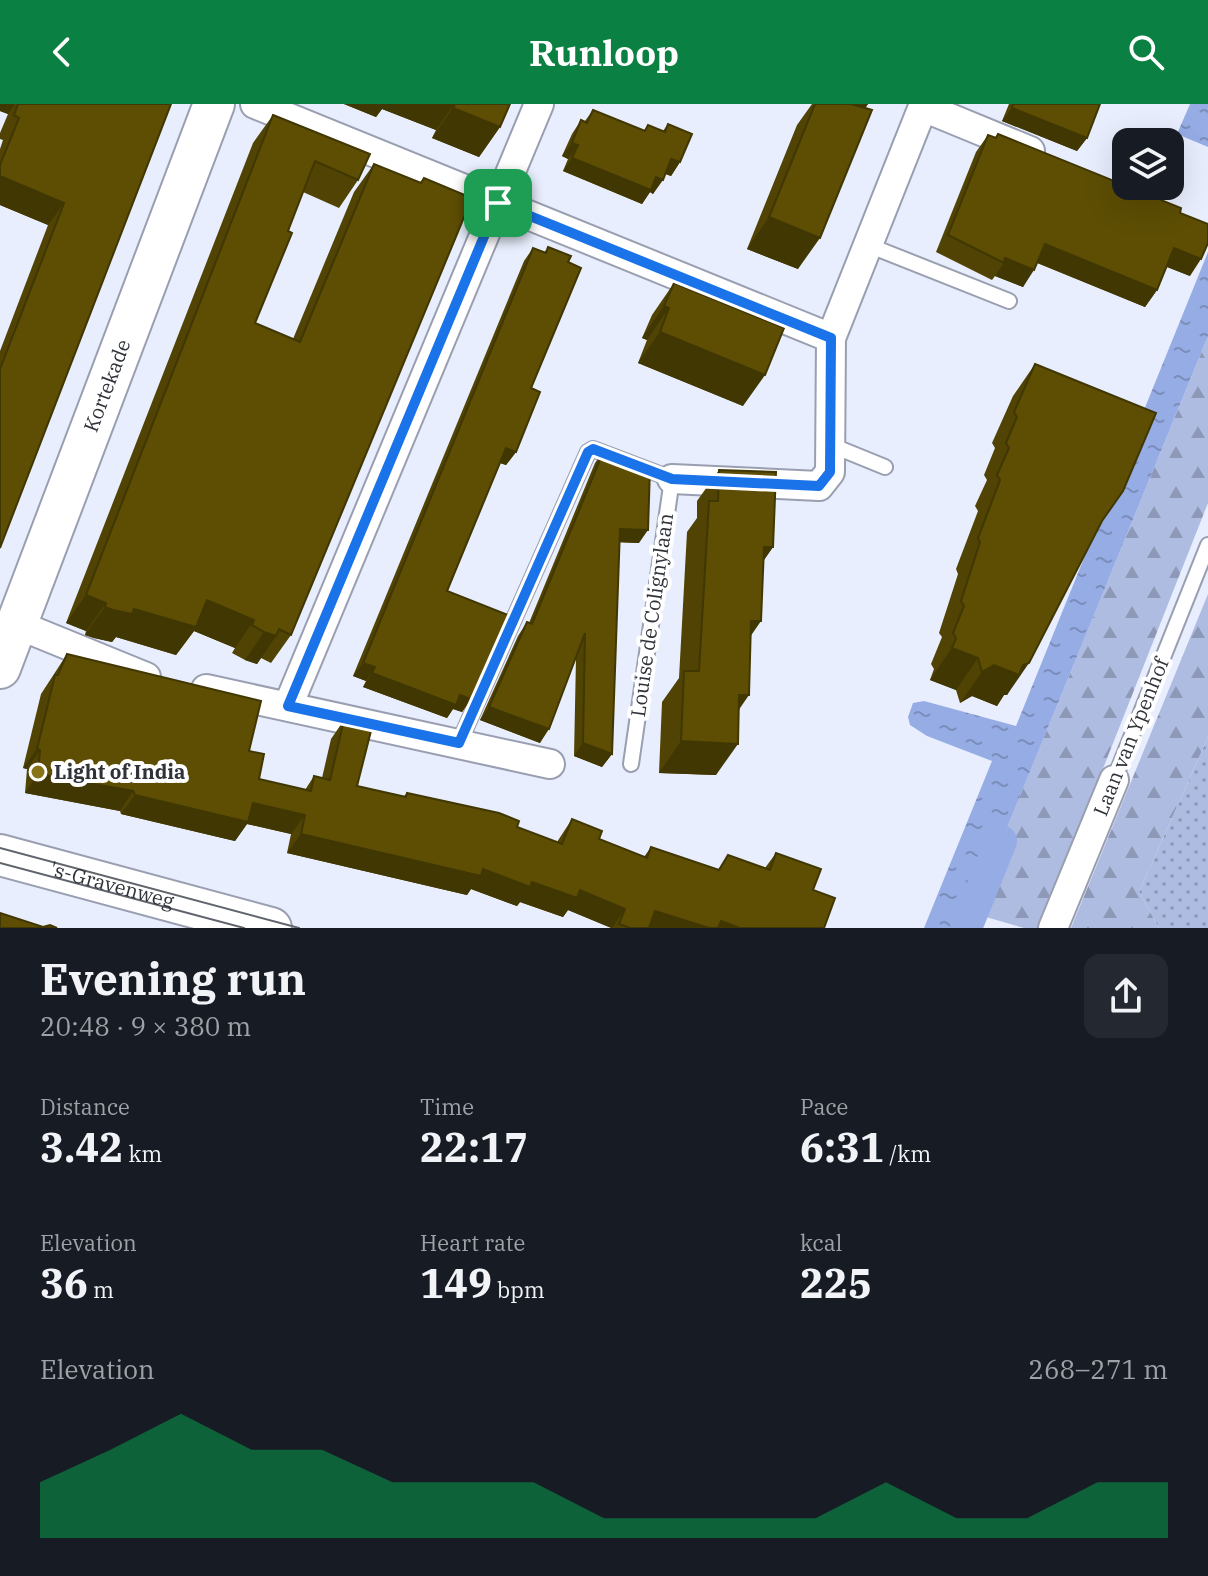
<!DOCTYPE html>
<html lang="en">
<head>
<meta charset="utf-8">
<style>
	:root { --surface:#171b24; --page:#242831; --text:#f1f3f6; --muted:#9ea1a6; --accent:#0b8043 }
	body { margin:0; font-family:"IBM Plex Serif",serif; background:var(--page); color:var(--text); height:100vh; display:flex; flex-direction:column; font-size:30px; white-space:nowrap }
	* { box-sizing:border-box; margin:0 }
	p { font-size:26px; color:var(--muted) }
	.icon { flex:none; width:44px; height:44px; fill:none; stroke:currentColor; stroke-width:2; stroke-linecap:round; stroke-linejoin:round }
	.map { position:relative; height:824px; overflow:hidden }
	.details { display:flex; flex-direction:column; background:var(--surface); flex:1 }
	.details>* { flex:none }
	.tools { position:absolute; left:1112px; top:24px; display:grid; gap:16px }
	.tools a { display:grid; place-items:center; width:72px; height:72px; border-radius:16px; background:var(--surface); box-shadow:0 8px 32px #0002; font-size:40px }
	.pin { position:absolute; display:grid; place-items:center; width:68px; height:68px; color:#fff; margin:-34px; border-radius:16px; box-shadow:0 4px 12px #0006 }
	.round { display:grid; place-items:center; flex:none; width:84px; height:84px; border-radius:16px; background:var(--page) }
	.head { display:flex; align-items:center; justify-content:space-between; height:136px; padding:0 40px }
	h1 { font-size:44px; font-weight:700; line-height:60px }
	.figures { display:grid; grid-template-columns:repeat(3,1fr); gap:12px; height:136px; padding:8px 40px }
	.figures div { display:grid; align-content:center }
	.figures b { font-size:40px; font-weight:700 }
	.figures small { font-size:22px; font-weight:400 }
	.figures p { font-size:22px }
	.chart { height:224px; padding:16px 40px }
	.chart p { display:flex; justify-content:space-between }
	.chart svg { width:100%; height:144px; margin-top:8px; fill:var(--accent); opacity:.7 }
	header { display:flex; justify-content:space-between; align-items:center; height:104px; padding:0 40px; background:var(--accent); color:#fff; font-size:36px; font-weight:700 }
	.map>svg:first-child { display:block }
	.grass { fill:url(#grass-dots) }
	.forest { fill:url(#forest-firs) }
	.water { fill:url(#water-ripples) }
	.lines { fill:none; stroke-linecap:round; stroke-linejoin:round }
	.canal { stroke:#96ace5; stroke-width:32 }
	.lane-casing { stroke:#999fb1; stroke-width:18 }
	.street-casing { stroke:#999fb1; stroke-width:32 }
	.secondary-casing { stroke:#999fb1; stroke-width:44 }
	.lane { stroke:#fff; stroke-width:14 }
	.street { stroke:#fff; stroke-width:28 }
	.secondary { stroke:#fff; stroke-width:40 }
	.tram { stroke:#60646d; stroke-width:2 }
	.wall { fill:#504303 }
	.shaded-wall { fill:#413703 }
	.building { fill:#5d4e04; stroke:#413703; stroke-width:2 }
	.route-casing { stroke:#fff; stroke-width:16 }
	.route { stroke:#1a73e8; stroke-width:10 }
	.poi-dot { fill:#877417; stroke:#fff; stroke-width:3 }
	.labels { text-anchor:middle; stroke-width:8; stroke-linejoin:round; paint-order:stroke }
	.street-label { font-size:20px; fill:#2f3239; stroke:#fff }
	.poi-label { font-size:20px; font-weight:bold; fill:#2f3239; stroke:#fff; text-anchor:start }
</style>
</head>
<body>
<header><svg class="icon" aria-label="back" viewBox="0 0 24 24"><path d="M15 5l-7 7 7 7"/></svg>Runloop<svg class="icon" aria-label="search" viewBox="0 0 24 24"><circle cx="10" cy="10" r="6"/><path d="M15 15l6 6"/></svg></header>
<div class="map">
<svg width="1208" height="824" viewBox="0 0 1208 824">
	<defs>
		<pattern id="grass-dots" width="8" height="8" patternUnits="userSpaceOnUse" patternTransform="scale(2)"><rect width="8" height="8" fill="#aebce1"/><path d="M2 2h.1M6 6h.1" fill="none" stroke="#8e99b7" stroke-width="1.8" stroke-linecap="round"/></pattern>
		<pattern id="forest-firs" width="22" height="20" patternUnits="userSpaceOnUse" patternTransform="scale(2)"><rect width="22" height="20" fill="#aebce1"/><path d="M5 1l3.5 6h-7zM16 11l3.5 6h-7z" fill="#8e99b7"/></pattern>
		<pattern id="water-ripples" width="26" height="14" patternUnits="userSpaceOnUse" patternTransform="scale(2)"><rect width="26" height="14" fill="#96ace5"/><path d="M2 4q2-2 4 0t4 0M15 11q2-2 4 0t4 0" fill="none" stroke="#7b8dbb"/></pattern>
	</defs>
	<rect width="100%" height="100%" fill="#e8eefd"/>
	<path class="grass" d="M1208,633V824H1159L1139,788Z"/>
	<path class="forest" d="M1208,232V399L1040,824H1024L972,809Z
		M1208,490V633L1139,788L1159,824H1071Z"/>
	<path class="water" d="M1190,0H1208V43L1177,30Z
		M1208,148V232L966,824H924L992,657L927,632L910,621L908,613L913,599L924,597L1016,622Z"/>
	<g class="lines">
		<path class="canal" d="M966,824L1001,737"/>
		<defs>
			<path id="lane" d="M868,141L1009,197
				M831,341L885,363
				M459,639L588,348L593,345L672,375L631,660
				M1114,676L1208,441"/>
			<path id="street" d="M255,0L831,234
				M923,3L1030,47
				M672,375L819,382L830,368L831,234L924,0
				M16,520L146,573
				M206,585L550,660
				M288,602L539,0
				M1053,824L1114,676"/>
			<g id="secondary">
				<path id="s1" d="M0,564L214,0"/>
				<path id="s2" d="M0,751L271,824"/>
			</g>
		</defs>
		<use href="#lane" class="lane-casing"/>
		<use href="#street" class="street-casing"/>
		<use href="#secondary" class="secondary-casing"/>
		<use href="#lane" class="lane"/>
		<use href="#street" class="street"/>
		<use href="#secondary" class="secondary"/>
		<path class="tram" d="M0,744L299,824
			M0,759L244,824"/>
	</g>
	<path class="wall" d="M0,0H171L0,444V247L48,121L0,101V45L3,36L0,35V29L8,10L0,7Z
		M344,0H510L500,23L479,53L432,34L436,26L382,5L376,13Z
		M812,0H868L865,4L798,165L747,145L797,21Z
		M1009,0H1100L1087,34L1077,47L1002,17Z
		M593,6L644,27L648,21L663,27L668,20L680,58L671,72L665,70L653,90L650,88L642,100L563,67L568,55L562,52L572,30L581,16L585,17Z
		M273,11L358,76L339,104L303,88L288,127L255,219L293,235L354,88L374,60L420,79L424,74L291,531L271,559L261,554L257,560L245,556L232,549L235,544L194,527L176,551L116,533L112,538L94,534L85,531L86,527L66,519L253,39Z
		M998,30L1180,109L1190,172L1167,163L1157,186L1145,203L1037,159L1023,183L995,172L992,176L936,148L976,48L988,31L995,34Z
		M548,143L568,158L531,284L516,348L506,361L500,359L447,487L471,595L462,608L453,605L447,614L363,583L366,577L353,572L524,157L533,144L544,149Z
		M674,179L743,302L638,259L647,236L642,234L652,211Z
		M1035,260L1102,417L1007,591H1004L997,602L972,592L960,599L956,586L930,576L934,565L931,560L942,533L939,529L958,470L956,465L978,407L975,402L987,376L984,371L995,344L992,339L1013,292Z
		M604,346L639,439L619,438L612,650L602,663L574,652L576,554L540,639L480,616L518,532L527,518L529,519L595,359Z
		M719,366L773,443L763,457L739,606L716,671L659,669L662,598L679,574L687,428L697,414V397Z
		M67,550L249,647L259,675L305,686L314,672L322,674L331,635L344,616L357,682L404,692L407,689L517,723L557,738L572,715L599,735L644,753L651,743L718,766L728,751L765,764L776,749L813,786L824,824H611L568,806L563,813L520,798L517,802L471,785L467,791L287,749L291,730L247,720L235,737L121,710L120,707L25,689L27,665L23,664L41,590Z"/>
	<path class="shaded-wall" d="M0,0H15L8,10L0,7Z
		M344,0H454L436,26L382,5L376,13Z
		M841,0H868L862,9Z
		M453,4L500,23L479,53L432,34Z
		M1012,4L1087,34L1077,47L1002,17Z
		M572,39L578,41L568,55L562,52Z
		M572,54L656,73L663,76L653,90L650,88L642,100L563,67Z
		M671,55L680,58L671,72L662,68Z
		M0,72L64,99L48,121L0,101Z
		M769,113L820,134L798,165L747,145Z
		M1045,140L1157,186L1145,203L1033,157Z
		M1174,144L1201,155L1190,172L1162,161Z
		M1005,154L1034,166L1023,183L995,172L1004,159Z
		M664,202L669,204L647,236L642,234Z
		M660,228L765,271L743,302L638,259Z
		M506,344L516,348L506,361L497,358Z
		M620,425L648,426L639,439L611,438Z
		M764,443H773L751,475Z
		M86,491L106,499L86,527L66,519Z
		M207,496L254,516L235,544L194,527L176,551L116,533L112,538L94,534L85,531L105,503L134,505Z
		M751,517H761L739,549Z
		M264,528L276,532L257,560L245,556Z
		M952,544L978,554L956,586L930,576Z
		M363,559L375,563L366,577L353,572Z
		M1029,559L1007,591H1004L997,602L972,592L960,599L982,568L994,561H1023Z
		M372,569L460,591L471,595L462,608L453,605L447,614L363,583Z
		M739,591H749L727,623Z
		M489,603L549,625L540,639L480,616Z
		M681,637L738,640L716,671L659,669Z
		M583,639L612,650L602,663L574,652Z
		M37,645L40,646L27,665L23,664Z
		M38,670L133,687L120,707L25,689Z
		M135,691L253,699L305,711L291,730L247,720L235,737L121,710Z
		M301,730L483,765L532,778L580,786L625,805L612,824L568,806L563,813L520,798L517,802L471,785L467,791L287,749Z
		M655,807L709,824H643Z
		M721,817L740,824H716Z"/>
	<path class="building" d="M18,0H171L0,444V265L64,99L0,72V61L19,14L14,11Z
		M455,0H510L500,23L453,4Z
		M815,0H851L872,6L820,134L769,113Z
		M1013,0H1100L1087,34L1012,4Z
		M593,6L645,27L648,21L665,28L668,20L692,30L680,58L671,55L663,76L656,73L651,86L572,54L578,41L572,39L581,16L587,19Z
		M273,11L370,50L358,76L315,57L288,127L292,129L255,219L300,238L374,60L421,79L424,74L472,94L291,531L279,525L276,532L264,528L252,521L254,516L207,496L196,523L134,505L132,510L113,506L105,503L106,499L86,491Z
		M998,30L1181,104L1180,109L1208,120V139L1201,155L1174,144L1157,186L1045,140L1034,166L1005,154L1004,159L948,131L988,31L996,34Z
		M548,143L571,152L568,158L581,164L531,284L540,288L516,348L506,344L447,487L508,511L471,595L460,591L456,601L372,569L375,563L363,559L533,144L546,149Z
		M674,179L784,224L765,271L660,228L669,204L664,202Z
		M1035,260L1156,309L1123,387L1102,417L1029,559L1023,561L1019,571L994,561L982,568L978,554L952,544L956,534L953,529L964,502L961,497L980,438L978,434L1000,376L997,371L1009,344L1006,339L1017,313L1014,308Z
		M604,346L650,364L648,426L620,425L612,650L583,639L585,529L549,625L489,603L527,518L532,520Z
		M719,366L776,368L773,443H764L761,517H751L749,591H739L738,640L681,637L684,567H699L709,397H718Z
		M67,550L261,597L249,647L264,650L259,675L311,687L314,672L330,676L344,616L372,623L357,682L406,693L407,689L499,709L519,717L517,723L562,740L572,715L602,727L599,735L647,754L651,743L719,766L728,751L770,766L776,749L821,765L813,786L835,794L824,824H740L721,817L718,824H709L655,807L649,824H630L619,820L625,805L580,786L577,794L532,778L530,783L483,765L481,772L301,730L305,711L253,699L248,718L135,691L133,687L38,670L40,646L37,645L55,571H58Z
		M0,809L43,823L50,821L57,824H0Z"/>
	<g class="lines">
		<defs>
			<path id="route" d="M498,99L831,234L830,368L819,382L672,375L593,345L588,348L459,639L288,602Z"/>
		</defs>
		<use href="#route" class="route-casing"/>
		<use href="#route" class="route"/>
	</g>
	<circle class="poi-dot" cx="38" cy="668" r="8"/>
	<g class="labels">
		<g class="street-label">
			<text dy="7" stroke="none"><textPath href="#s1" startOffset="302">Kortekade</textPath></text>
			<text transform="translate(652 511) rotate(-82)" y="7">Louise de Colignylaan</text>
			<text transform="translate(1131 633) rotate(-68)" y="7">Laan van Ypenhof</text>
			<text dy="7" stroke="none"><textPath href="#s2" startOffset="116">'s-Gravenweg</textPath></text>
		</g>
		<g class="poi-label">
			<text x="54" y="675">Light of India</text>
		</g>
	</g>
</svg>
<div class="tools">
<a><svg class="icon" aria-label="layers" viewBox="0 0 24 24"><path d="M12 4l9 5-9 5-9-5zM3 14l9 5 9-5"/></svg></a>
</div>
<div class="pin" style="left:498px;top:99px;background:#1e9e55"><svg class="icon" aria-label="arrive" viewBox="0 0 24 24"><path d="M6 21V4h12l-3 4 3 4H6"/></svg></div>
</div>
<section class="details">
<div class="head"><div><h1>Evening run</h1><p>20:48 · 9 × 380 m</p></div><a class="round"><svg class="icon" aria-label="share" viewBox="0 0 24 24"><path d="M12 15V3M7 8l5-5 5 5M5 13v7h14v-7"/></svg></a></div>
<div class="figures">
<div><p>Distance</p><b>3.42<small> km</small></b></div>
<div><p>Time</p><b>22:17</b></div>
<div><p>Pace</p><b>6:31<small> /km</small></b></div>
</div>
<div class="figures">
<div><p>Elevation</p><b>36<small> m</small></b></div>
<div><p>Heart rate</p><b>149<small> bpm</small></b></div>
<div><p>kcal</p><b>225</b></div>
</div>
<div class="chart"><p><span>Elevation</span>268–271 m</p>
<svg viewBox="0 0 160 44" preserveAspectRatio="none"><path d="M0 44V27L10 17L20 6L30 17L40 17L50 27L60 27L70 27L80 38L90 38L100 38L110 38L120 27L130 38L140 38L150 27L160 27V44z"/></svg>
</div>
</section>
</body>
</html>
